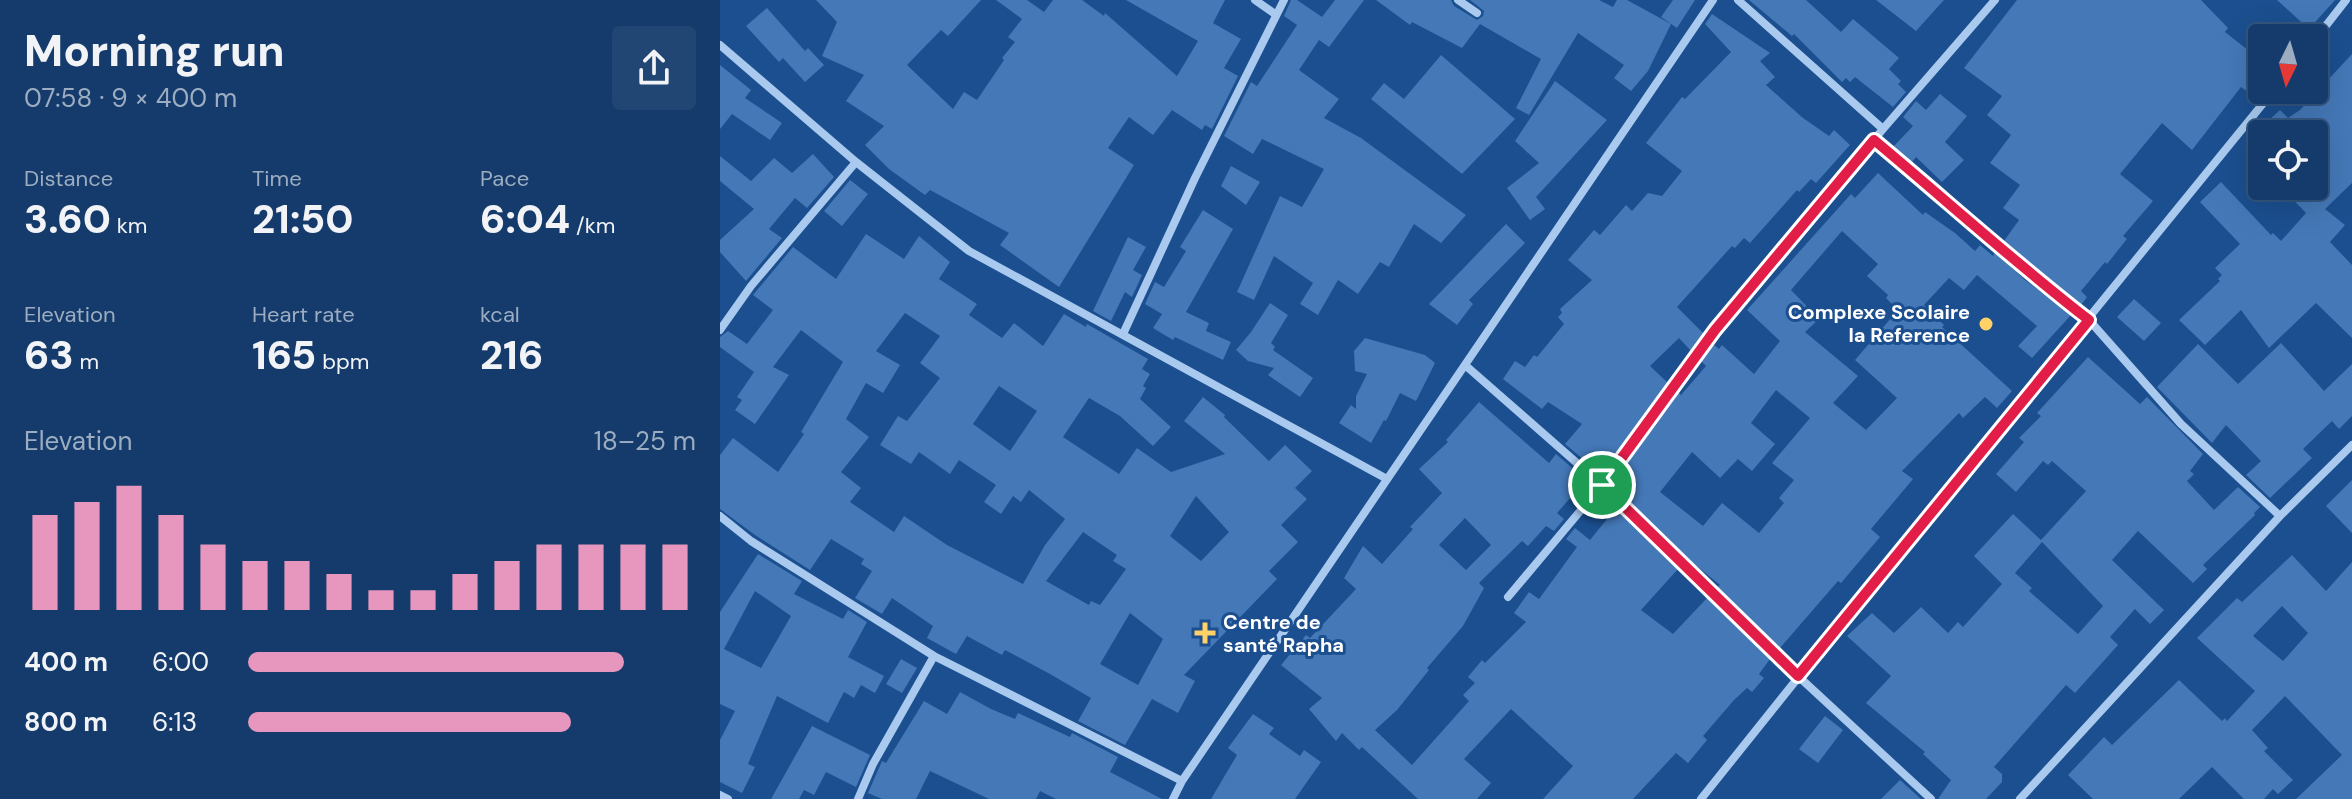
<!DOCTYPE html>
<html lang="en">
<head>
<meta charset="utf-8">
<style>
	:root { --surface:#143b6b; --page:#214673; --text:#f1f3f6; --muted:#9dadc1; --line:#33557e; --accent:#e797bd }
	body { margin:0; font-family:"DM Sans",sans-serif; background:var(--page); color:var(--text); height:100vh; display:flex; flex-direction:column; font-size:30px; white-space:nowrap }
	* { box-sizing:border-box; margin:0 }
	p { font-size:26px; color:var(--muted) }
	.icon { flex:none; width:44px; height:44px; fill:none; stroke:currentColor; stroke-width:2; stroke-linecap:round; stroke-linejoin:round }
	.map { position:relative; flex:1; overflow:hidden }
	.panel { display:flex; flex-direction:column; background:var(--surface); width:720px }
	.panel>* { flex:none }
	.needle { width:52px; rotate:185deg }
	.controls { position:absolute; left:1528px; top:24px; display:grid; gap:16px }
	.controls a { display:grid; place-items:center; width:80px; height:80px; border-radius:8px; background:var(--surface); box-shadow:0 8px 32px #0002,0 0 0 2px var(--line); font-size:40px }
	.pin { position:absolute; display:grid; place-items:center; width:68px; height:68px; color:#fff; margin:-34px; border:4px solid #fff; border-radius:50%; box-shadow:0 2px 8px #0007 }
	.round { display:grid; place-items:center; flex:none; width:84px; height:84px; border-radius:8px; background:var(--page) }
	.overview { display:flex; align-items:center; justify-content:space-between; height:136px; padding:0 24px }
	h1 { font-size:44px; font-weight:800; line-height:60px }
	.metrics { display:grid; grid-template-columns:repeat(3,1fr); gap:12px; height:136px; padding:8px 24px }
	.metrics div { display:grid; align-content:center }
	.metrics b { font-size:40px; font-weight:800 }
	.metrics small { font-size:22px; font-weight:400 }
	.metrics p { font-size:22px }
	.chart { height:224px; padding:16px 24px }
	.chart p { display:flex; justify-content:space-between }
	.chart svg { width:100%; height:144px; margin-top:8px; stroke:var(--accent); stroke-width:6 }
	ul { padding:0 24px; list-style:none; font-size:26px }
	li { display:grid; grid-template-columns:128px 96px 1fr; align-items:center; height:60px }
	li i { height:20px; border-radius:10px; background:var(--accent) }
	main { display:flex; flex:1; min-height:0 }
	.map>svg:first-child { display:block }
	.building { fill:#4478b7; fill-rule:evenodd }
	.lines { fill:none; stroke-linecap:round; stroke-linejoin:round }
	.street { stroke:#a9c9ee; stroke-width:8 }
	.route-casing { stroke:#fff; stroke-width:16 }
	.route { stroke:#e11d48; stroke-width:10 }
	.poi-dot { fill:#ffd166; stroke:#1b4f8f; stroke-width:3 }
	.labels { text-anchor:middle; stroke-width:6; stroke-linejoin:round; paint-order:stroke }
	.poi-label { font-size:20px; font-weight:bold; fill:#fff; stroke:#1b4f8f; text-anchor:end }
</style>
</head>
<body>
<main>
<section class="panel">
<div class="overview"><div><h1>Morning run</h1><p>07:58 · 9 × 400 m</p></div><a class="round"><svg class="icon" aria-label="share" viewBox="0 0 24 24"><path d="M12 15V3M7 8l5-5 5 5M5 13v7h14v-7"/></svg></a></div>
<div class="metrics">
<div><p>Distance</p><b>3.60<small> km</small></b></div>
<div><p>Time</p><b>21:50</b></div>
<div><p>Pace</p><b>6:04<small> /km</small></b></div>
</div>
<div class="metrics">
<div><p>Elevation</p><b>63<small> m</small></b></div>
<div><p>Heart rate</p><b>165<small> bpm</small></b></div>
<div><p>kcal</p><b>216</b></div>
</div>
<div class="chart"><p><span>Elevation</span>18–25 m</p>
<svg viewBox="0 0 160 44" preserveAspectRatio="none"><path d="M5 44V15M15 44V11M25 44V6M35 44V15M45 44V24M55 44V29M65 44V29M75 44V33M85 44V38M95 44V38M105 44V33M115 44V29M125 44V24M135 44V24M145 44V24M155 44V24"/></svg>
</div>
<ul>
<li><b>400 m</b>6:00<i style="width:84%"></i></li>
<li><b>800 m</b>6:13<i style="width:72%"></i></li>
</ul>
</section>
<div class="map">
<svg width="1632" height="799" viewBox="0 0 1632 799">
	<rect width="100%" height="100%" fill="#1b4f8f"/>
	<path class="building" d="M96,0H261L228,36L221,30L187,65L233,109L244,92L257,100L284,60L282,58L295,42L288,37L302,19L276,0H307L324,12L333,0H362L384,16L385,13L457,76L478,41L406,0H505L493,23L521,39L504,68L518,76L492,129L485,125L482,130L452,110L433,135L409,117L388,148L414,165L339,287L280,245L289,233L210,190L205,195L169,169L145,145L164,126L126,101L144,75L102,56L117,22Z
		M571,0H577L602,17L615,0H644L609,47L599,40L579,70L619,99L604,118L641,138L746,215L721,243L694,224L669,267L660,262L638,294L618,280L598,315L580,304L593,283L554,256L534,300L517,292L560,196L582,207L604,169L542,139L533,154L504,136L531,82L537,86L577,25L564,16Z
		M656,0H731L734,6L757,20L763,16L764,11L750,0H879L893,7L897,0H907L951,24L928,71L911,91L894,78L904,65L858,33L809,115L796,108L821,59L760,24L742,48L692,22L690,25Z
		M953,0H975L957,28L941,17Z
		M1029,0H1086L1121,32L1133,19L1179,58L1169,69L1181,81L1178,84L1186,92L1173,107L1135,77L1130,82L1126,78L1122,82L1074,34L1072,36Z
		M1156,0H1224L1196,31Z
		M1297,0H1481L1508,28L1505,32L1542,61V75L1528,92L1521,87L1472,150L1442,123L1400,174L1433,201L1403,236L1407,239L1387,264L1385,262L1361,291L1367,297L1361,305L1315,270L1284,241L1299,220L1283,208L1300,185L1270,163L1291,135L1267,115L1282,96L1244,68Z
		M1557,0H1615L1589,29Z
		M47,8L85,51L88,48L104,65L85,82L63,58L59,62L26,26Z
		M992,14L1050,53L1040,61L1055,77L1046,85L1083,118L1109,136L1114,130L1130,145L1096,183L1091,179L1079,192L1077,190L1030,243L1024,238L1015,248L1012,246L957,307L984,334L971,351L959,338L930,366L948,383L886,467L881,463L875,469L845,444L862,424L828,402L822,409L783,379L795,361L805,367L814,355L817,357L844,324L838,317L842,313L840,309L872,280L848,260L874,230L880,235L906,205L912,211L928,193L942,196L962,171L926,143L962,97L965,99L1011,52L985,24Z
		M1632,54V183L1605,209L1625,225L1610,242L1632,265V338L1596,303L1549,348L1521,310L1485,345L1459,320L1500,281L1498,279L1502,275L1495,268L1520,244L1480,202L1501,182L1551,235L1553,233L1561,241L1586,213L1560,186H1594V134H1534L1560,110L1568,118L1580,110Z
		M721,55L795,119L742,174L651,99L664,83L684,99Z
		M0,65L31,90L25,98L62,123L50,140L12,114L0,129Z
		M835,81L887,120L816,197L825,209L810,220L787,188L819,163L795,141Z
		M1220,94L1247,116L1225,142L1244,160L1222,182L1196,157L1192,162L1173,147L1193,126L1183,117L1196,101L1206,110Z
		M93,154L114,177L87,208L75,198L49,229L62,238L26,281L0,252V240L34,209L0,181V156L31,181L54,158L72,173Z
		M511,166L540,182L526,205L501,186Z
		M1158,173L1203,215L1205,212L1235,233L1255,251L1260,245L1273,256L1275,252L1305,280L1351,315L1312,358L1298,346L1317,326L1257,275L1244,290L1229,278L1204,305L1224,325L1222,327L1292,391L1277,408L1265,397L1243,418L1239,413L1182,471L1193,479L1151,529L1160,537L1121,583L1118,581L1060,648L997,587L1000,585L968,559L905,497L912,489L897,476L958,392L961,395L986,366L981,361L993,344L999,349L1002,345L1034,374L1060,341L1027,310L1131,194L1135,198ZM1122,231L1158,264L1147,276L1168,295L1166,298L1178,310L1135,360L1177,398L1146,430L1113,403L1138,376L1085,332L1099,319L1071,290ZM1056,390L1090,418L1052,463L1074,480L1059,498L1064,503L1039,533L1002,503L983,526L940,492L972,452L1000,478L1018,459L1032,471L1055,444L1031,423Z
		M130,180L148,194L122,226L104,211Z
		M483,210L513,229L466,312L489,323L486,331L511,342L503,360L455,337L453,340L433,328L442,314L425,304L435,282L444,287L466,251L460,247Z
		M786,224L805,243L749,300L753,304L737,325L709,304Z
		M146,234L184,259L199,236L230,262L219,279L257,304L249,315L282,338L294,323L323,346L344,314L366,327L367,324L428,359L422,369L430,374L423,386L426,388L420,399L451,427L433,446L400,416L369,398L343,437L399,474L417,448L451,472L505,454L464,421L483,397L505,415L504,417L549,461L565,445L592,471L575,488L587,499L561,525L578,542L549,571L557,579L464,675L475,681L458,713L432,699L405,745L358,721L371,698L330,674L285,650L282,655L247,636L236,654L207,638L213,626L172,598L162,614L135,598L152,571L141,564L144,559L111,539L90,570L35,535L0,509V455L13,438L58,472L84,434L81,432L123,362L81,330L53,367L69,375L35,424L15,410L22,400L17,397L34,372L0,347V337L8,331L27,344L53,310L33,295L73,247L116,279ZM185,313L220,336L200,363L220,378L187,421L178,416L160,445L191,464L199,452L230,474L239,460L276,485L264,502L281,514L293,496L301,502L309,490L345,519L325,545L303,584L227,545L184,516L174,532L130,502L141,488L121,472L149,437L126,419L146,383L163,393L180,365L156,351ZM279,386L317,411L290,451L253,424ZM476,496L509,532L481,561L450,536ZM363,532L397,555L393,561L406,569L380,605L371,601L369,605L326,581ZM410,613L443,639L418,685L380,664Z
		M408,237L426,247L413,270L422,275L412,297L405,292L391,321L373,311Z
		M1414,299L1441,323L1424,341L1397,317Z
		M550,303L568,315L551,343L555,347L553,350L593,378L580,397L548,375L554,368L528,361L516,350L531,332Z
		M645,338L705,355L715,363L696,401L680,393L666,421L664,420L651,443L619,423L631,405L636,409V396L647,374L635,371L634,351Z
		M1561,343L1604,391L1632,364V416L1619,429L1612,421L1583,449L1592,458L1550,498L1526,475L1541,461L1506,425L1492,443L1437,387L1478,344L1518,384Z
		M1368,357L1420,404L1427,397L1483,454L1470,471L1474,474L1467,481L1494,510L1518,487L1540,507L1534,513L1535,515L1483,565L1487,569L1473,583L1418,531L1392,560L1444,610L1430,624L1415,609L1390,637L1398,645L1355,693L1346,685L1274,767L1282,774V782L1266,799H1218L1231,780L1203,754L1205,752L1146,703L1171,676L1127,636L1152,613L1174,633L1201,607L1228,633L1238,622L1243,627L1282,584L1254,556L1293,514L1321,540L1366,491L1332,461L1328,465L1323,461L1296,492L1276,474L1304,442L1299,438L1321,416L1317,413ZM1322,542L1383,606L1358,634L1309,591L1312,588L1295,573Z
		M759,402L829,463L836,454L866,480L837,513L844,519L834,531L826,526L808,546L802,541L759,583L764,588L743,626L707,668L709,670L677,710L655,730L692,765L749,701L743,695L755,683L748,677L762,660L765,663L806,622L794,613L809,592L819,599L857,547L846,539L855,528L870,540L896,508L958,569L921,610L953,634L987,598L1050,659L1039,674L1044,678L1032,692L1027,688L1014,700L983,736L987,740L968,763L956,753L913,799H823L853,766L791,709L744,759L771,783L757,799H698L642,747L639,750L622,733L616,741L589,709L602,698L561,665L586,635L590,638L636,589L624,578L643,546L662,564L693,529L690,527L722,493L699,469L728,442L726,440ZM745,518L771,545L746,570L719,545Z
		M1632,480V533L1606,506Z
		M38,554L82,581L74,594L123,619L128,610L147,622L128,657L164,676L155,693L141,685L134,698L124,692L108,723L57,696L28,764L35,767L22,793L0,782V740L15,711L0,704V612ZM35,591L71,616L41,668L4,649Z
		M1572,555L1606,591L1632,562V799H1576L1622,755L1565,696L1532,730L1548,748L1544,751L1573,780L1558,794L1553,789L1544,799H1524L1492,767L1459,799H1373L1348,775L1384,737L1392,745L1459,680L1502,721L1505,718L1507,721L1535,691L1477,638L1517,598L1522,602ZM1562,606L1588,633L1563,661L1533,636Z
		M181,659L197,668L182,693L166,684Z
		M240,692L271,709L295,719L298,713L350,737L352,733L398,757L390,772L442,799H336L320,791L316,799H269L210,771L196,799H162L148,793L162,761L166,763L204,701L227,714Z
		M533,714L554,728L549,734L580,756L584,750L601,762L575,799H491L517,755L508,748Z
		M1105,716L1123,730L1098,763L1079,749Z
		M92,726L150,755L136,787L106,772L94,795L84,790L79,799H51Z
		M1180,780L1201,799H1161Z"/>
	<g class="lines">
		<path class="street" d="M535,0L555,14
			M738,0L757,13
			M1018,0L1163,129
			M1594,41L1626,0
			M0,45L136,162L249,251L667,479
			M1154,140L1257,225L1310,275L1369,320L1461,424L1560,516
			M0,330L31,286L136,162
			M403,334L475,178L564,0
			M745,365L882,485L1078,676L1211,799
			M0,516L31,541L214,656L462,781
			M788,597L882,485L995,330L1163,129L1275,0
			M0,795L8,799
			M138,799L153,764L214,656
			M453,799L462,781L993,0
			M981,799L1209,514L1554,90
			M1300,799L1560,516L1632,445"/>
	</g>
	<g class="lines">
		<defs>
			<path id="route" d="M1154,140C1226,200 1295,263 1369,320L1078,676L882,485L995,330Z"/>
		</defs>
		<use href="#route" class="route-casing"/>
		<use href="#route" class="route"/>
	</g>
	<g class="poi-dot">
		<circle cx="1266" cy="324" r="8"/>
		<path d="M481 621h8v8h8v8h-8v8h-8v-8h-8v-8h8z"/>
	</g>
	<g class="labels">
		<g class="poi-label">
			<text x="1250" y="319">Complexe Scolaire<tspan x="1250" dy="23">la Reference</tspan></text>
			<text x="503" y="629" text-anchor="start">Centre de<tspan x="503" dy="23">santé Rapha</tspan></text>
		</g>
	</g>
</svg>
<div class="controls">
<a><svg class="needle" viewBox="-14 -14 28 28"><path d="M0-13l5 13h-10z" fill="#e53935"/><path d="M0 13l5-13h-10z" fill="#9dadc1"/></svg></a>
<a><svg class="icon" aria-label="locate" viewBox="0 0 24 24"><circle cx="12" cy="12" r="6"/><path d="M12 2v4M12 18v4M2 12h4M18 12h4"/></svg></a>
</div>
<div class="pin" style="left:882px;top:485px;background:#1e9e55"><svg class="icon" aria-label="arrive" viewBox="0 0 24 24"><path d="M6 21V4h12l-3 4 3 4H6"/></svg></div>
</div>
</main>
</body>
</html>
